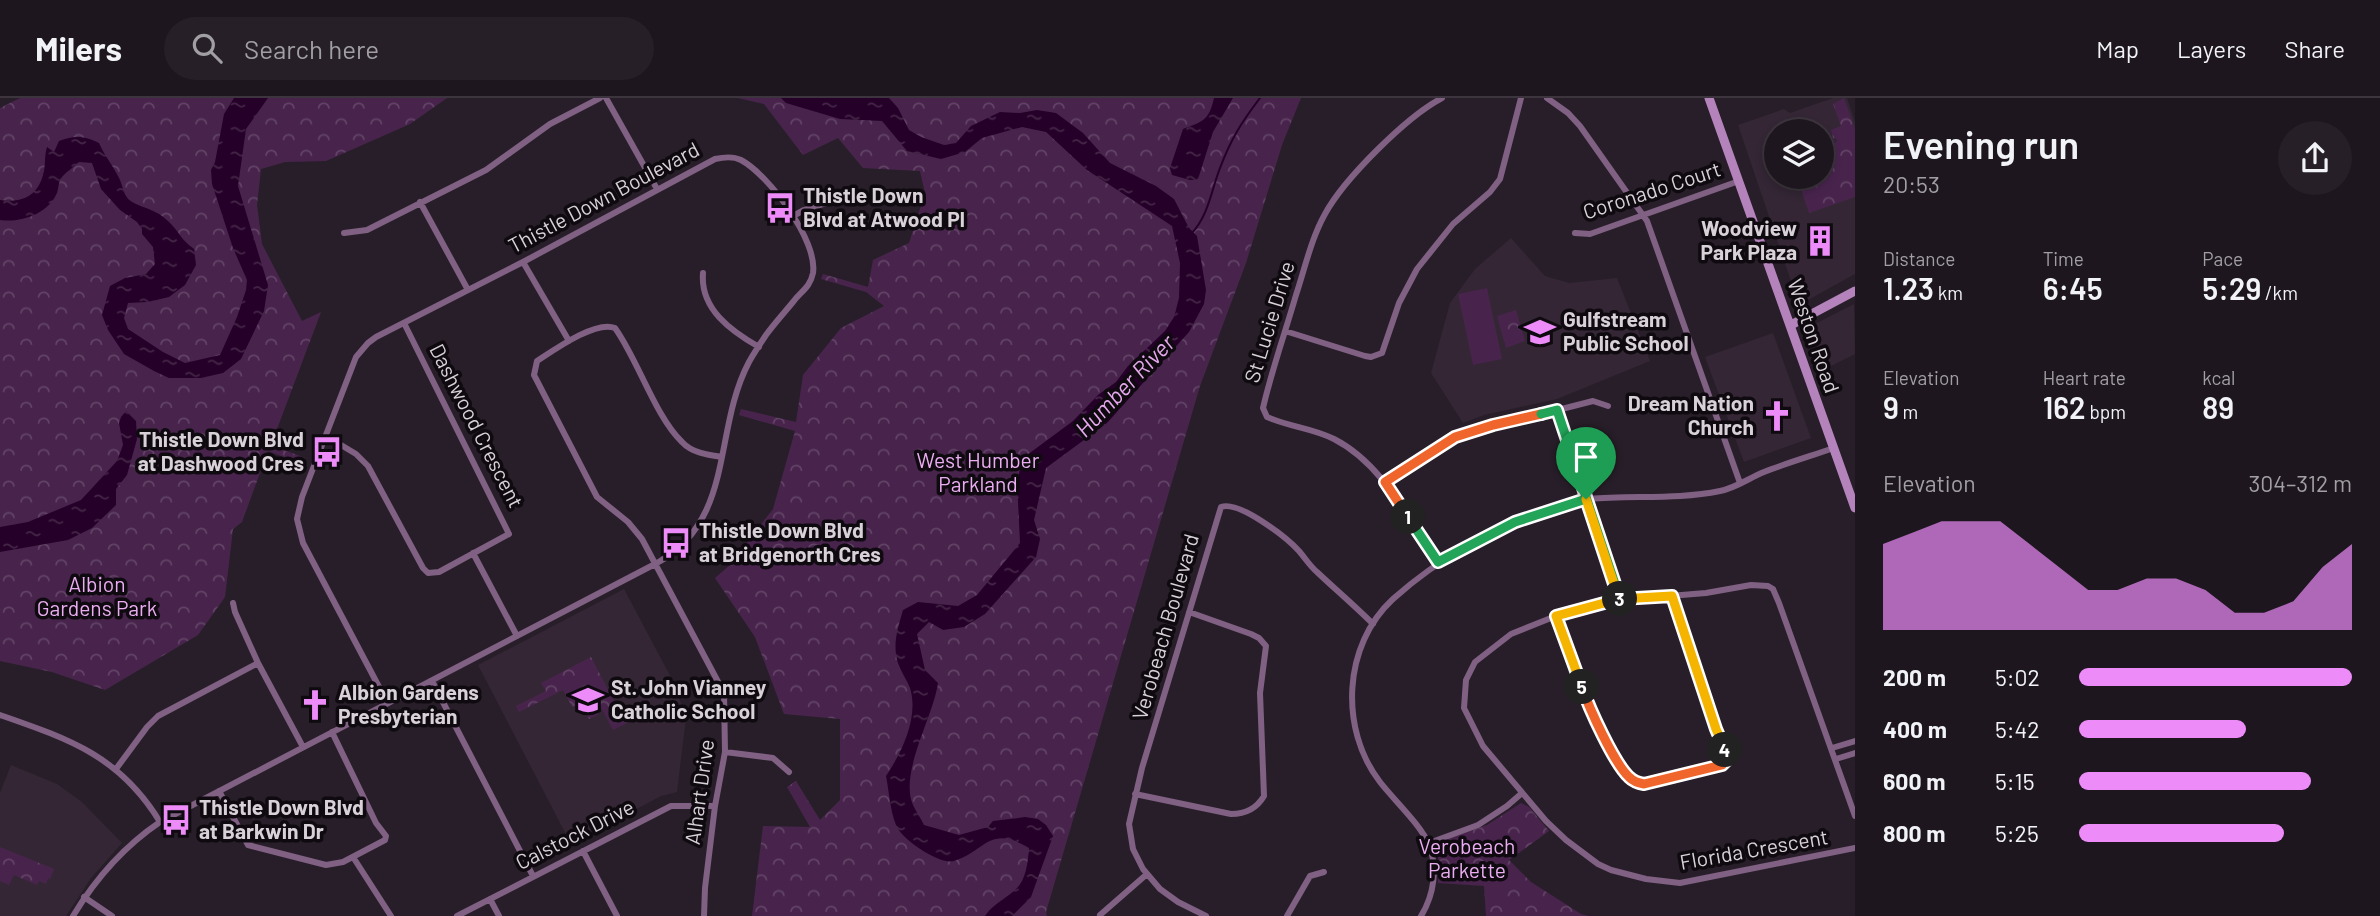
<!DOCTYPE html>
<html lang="en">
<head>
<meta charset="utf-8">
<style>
	:root { --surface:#1e161f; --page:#261f28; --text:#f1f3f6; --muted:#a19fa4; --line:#3c353d; --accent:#ed8cf9 }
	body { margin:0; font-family:Barlow,sans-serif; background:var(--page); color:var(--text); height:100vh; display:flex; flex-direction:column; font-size:26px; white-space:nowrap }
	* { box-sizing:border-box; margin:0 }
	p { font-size:23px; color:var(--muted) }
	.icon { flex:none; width:38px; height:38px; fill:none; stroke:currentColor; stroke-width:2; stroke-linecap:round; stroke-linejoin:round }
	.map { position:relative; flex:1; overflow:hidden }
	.side { display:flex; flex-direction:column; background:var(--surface); width:525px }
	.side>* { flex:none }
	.tools { position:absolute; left:1764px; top:21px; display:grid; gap:14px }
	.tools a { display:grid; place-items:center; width:70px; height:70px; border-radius:50%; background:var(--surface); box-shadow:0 4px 10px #0003,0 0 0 2px var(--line); font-size:35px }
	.pin { position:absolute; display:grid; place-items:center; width:60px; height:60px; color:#fff; margin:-72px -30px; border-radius:50% 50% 50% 0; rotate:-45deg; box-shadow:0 0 7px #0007 }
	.pin .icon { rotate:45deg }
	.km { position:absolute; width:35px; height:35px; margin:-18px; border-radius:50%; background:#222; color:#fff; font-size:19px; line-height:35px; text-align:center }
	.round { display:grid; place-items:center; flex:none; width:74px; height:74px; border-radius:37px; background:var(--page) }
	.summary { display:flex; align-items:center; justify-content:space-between; height:119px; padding:0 28px }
	h1 { font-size:38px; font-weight:600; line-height:52px }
	.metrics { display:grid; grid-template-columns:repeat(3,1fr); gap:10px; height:119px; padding:7px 28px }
	.metrics div { display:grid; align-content:center }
	.metrics b { font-size:30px; font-weight:600 }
	.metrics small { font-size:19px; font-weight:400 }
	.metrics p { font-size:19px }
	.chart { height:196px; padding:14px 28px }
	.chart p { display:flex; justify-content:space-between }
	.chart svg { width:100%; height:126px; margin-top:7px; fill:var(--accent); opacity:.7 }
	ul { padding:0 28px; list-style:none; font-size:23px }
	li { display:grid; grid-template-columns:112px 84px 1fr; align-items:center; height:52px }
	li i { height:18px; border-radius:9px; background:var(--accent) }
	header { display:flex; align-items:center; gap:42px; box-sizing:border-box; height:98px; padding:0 35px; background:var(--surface); border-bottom:2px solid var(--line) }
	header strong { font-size:33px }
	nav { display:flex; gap:38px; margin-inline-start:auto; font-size:24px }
	.search { width:490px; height:63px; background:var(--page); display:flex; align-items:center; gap:18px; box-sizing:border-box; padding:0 24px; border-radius:38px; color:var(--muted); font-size:26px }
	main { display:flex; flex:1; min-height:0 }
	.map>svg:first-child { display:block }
	.built { fill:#342635; fill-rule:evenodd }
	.park { fill:url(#park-crowns) }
	.pitch { fill:#48244d }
	.water { fill:url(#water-ripples) }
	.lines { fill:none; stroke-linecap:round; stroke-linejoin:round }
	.stream { stroke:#250129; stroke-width:2 }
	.street { stroke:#806083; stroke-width:6 }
	.secondary { stroke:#b583bb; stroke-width:9 }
	.split-1-casing { stroke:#fff; stroke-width:14 }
	.split-2-casing { stroke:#fff; stroke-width:14 }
	.split-3-casing { stroke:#fff; stroke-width:14 }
	.split-4-casing { stroke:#fff; stroke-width:14 }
	.split-5-casing { stroke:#fff; stroke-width:14 }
	.split-6-casing { stroke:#fff; stroke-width:14 }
	.split-1 { stroke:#22a559; stroke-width:9 }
	.split-2 { stroke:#f0652b; stroke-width:9 }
	.split-3 { stroke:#22a559; stroke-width:9 }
	.split-4 { stroke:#f5b400; stroke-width:9 }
	.split-5 { stroke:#f0652b; stroke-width:9 }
	.split-6 { stroke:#f5b400; stroke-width:9 }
	.labels { text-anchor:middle; stroke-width:7; stroke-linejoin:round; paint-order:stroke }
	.street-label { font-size:21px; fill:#d8d1d8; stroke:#0e0a0f }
	.poi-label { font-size:21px; font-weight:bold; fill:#d8d1d8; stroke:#0e0a0f; text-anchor:start }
	.park-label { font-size:21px; fill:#ebadf2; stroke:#0e0a0f }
	.water-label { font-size:23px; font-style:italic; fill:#e5a8ec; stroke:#0e0a0f }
</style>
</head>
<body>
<header>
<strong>Milers</strong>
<div class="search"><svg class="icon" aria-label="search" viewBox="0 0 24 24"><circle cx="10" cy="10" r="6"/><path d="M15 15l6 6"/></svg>Search here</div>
<nav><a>Map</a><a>Layers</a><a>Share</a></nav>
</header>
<main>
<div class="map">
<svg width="1855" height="818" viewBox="0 0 1855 818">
	<defs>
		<pattern id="park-crowns" width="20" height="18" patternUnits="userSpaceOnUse" patternTransform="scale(1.75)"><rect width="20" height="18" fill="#48244d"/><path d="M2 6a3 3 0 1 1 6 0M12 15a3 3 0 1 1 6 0" fill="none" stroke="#624366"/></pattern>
		<pattern id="water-ripples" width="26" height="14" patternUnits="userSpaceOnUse" patternTransform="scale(1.75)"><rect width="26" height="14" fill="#250129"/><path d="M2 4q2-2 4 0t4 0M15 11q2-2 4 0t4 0" fill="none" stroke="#442547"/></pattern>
	</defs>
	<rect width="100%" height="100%" fill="#281e29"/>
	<path class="built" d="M1833,0H1847L1855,24V176L1799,207L1738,27L1784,11L1790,15ZM1776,33H1822V79H1776Z
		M1511,140L1545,178L1569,185L1617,180L1650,263L1557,301L1484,317L1463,325L1431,275L1450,205L1475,171Z
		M1854,206L1855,256L1825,271L1809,229Z
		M1773,235L1811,340L1744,364L1705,259Z
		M624,491L674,585L686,620L677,694L661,698L571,746L478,567Z
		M11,667L57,686L82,704L122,745L91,780L66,818H0V695Z"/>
	<path class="park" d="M20,0H447L410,26L326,63L285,64L261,71L257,107L262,146L302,223L321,214L271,347L305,360L302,366L268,353L242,424L233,431L225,499L198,537L105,592L52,574L0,563V10Z
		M738,0H1301L1282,47L1246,165L1200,288L1046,814L1047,818H752L763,728L810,729L787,689L796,683L820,722L840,702V621L784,616L755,539L715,480L730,467L773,411L795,333L739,317L741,311L796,324L803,277L841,230L884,208L866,194L821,181L823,176L868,189L873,162L909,145L925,95L920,73L863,70L838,40L803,57L764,6Z
		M1844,0L1855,31V99L1809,115L1797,79H1822V46L1831,43L1836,45L1837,41L1833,40L1831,32L1841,28L1833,6Z
		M1516,212L1525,243L1506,250L1497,218Z
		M591,559L620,615L645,602L651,613L613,632L595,598L600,611L598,617L589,621L581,605L572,609L563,592L519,614L516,608L546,593L541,585Z
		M1521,705L1529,709L1549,733L1509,762L1531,784L1581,816L1588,818H1486L1484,788L1438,785L1439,765L1436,750L1441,743L1487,727Z
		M0,749L54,771L50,781L48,780L46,786L39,783L37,787L14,777L9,787L0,783Z"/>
	<path class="pitch" d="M1487,190L1502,261L1473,267L1458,196Z"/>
	<path class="water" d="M234,0H268L246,31L238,88L268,187L264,213L241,261L223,275L201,280H169L154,273L124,256L108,232L102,217L110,188L125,180L146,176L155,166L153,149L142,136V131L137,124L120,112L101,91L92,65L79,64C74,69 67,73 62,79C58,84 59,89 57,95C48,116 21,125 0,122V102C21,105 37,99 43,77C46,68 44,58 47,49L54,54L59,43C75,37 84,38 99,45C104,57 112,66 118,78C124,88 122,99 134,105C148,112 155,111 168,123C179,133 180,141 194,151L196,167L185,187L169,199L148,204L128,205L124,220L128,231L163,254L185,265L220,257L237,219L246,192L247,182L233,150L212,86L211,72L215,64L224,16Z
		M781,0H889L898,10L909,32L921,39L944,47L956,45L971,28L1000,14L1020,15L1037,12L1056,15L1083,35L1110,65L1156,88L1174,101L1189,130L1197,138L1206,192L1204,206L1189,234L1107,325L1046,370L1034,422L1040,441L1036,459L985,516L964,529L943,532L929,524L917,536L925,572L938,585C933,620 899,675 913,707C916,714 921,720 924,727L959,737L988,729L993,723L1025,719L1038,721L1046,727L1053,738L1031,799L1012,818H985C993,806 1004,802 1015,792C1026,783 1028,764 1029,750C989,726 986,753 954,763C939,767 901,741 896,727C890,712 889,693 886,678C902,654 919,619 910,590C907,582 901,574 898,565C892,546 898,530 903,512L918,504L958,508L977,497L1020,445L1017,383L1023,360L1073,323L1098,297L1116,284L1128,268L1165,233L1174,219L1179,200L1180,165L1172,128L1087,72L1046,34L1022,29L982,40L965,54L941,61L907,53L882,23L840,21L786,5Z
		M1214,0H1233L1213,34L1199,78L1197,82H1190L1172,77L1170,70L1183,31C1204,23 1209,22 1214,0Z
		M126,313L136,323L137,341L127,377L116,391V407L92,430L68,442L0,454V429L28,424L81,402L117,363L123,347L119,325L121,319Z"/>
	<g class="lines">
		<path class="stream" d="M1192,135C1209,116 1211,93 1220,70C1231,41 1241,25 1260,0"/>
		<path class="street" d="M606,0L657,91
			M1547,0L1568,15L1580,28L1647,123L1740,385
			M420,104L468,192
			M793,118L804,112L863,94
			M344,135L367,132L486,72L550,26L600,0
			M1575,135L1590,136L1739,83
			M523,164L569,243
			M703,175C700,211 731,233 759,249
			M1285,233L1365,258L1371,259L1382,255L1399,205L1417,171L1453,126L1490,94L1500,81L1521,0
			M1557,312L1619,501
			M326,338L356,356L368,368L423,470L428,475L439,474L509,436L404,225
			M1385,384L1449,342L1464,336L1593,303L1608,308
			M473,455L517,538
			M1438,464C1408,421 1383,366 1334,341C1315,331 1292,329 1272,321L1267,319L1263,310C1272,271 1285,235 1296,197C1305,170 1311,141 1325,116C1344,81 1406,19 1442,0
			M233,505L235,514L258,565L303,649
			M1556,518C1567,549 1610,676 1639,685C1647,687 1671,679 1681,677C1695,674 1715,673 1726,663L1724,647L1716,631L1672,498
			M432,583L533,778
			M0,617C69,641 120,658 160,724
			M1832,650L1855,643
			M725,654L773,660L789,674
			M1836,661L1855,655
			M116,671L147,629L158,618L258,565
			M219,693L248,747L326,767L343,764L385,742L386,738L376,725L332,634
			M1135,696L1231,716C1245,716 1257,710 1264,698L1260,595L1266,548L1259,540L1251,536L1189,514
			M1855,718L1779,505L1773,491L1768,488L1751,487L1706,495L1608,503L1556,518L1511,536L1475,564L1466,582L1464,610L1483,648L1546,723L1566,742L1598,766L1611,772L1646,781L1680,785L1855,750
			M1429,745L1478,727L1507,708L1522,695
			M583,753L617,818
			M353,759L391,818
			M84,799L112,818
			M490,801L499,818
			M1100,817L1147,776
			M73,818C96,780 123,749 160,724L657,465C736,421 712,334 749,264C754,255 760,246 766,237C774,226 784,215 793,204C801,193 810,190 813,175C818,143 769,77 741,62C733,58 724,59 715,61L523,164L376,239L368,245L356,259L302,399L297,421L303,445L387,604
			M457,818L671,708H715
			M704,818L705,790L715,708L725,654L724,595L642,441L628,424L597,399L534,277L537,263C554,252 596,222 615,230C638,262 655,318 682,344C692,355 708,357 722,359
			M1206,818L1178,804L1160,791L1143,771L1133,751L1129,726L1142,670L1221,409C1239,402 1287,440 1299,453C1305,460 1310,468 1317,474C1335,491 1355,508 1373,526
			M1287,818L1310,778L1324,774
			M1421,818C1434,797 1438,770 1429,747C1422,728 1393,701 1380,684C1339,631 1343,547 1393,501C1440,459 1489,433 1548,413C1561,409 1575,402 1589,401C1632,397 1677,402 1720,393C1736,390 1749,380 1764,374C1787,365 1811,358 1834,350"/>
		<path class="secondary" d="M1709,0L1855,410
			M1791,227L1855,193"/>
	</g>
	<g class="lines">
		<defs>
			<path id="split-1" d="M1408,419L1438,464L1515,424L1586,401"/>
			<path id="split-2" d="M1408,419L1385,384L1455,339L1493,327L1541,316"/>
			<path id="split-3" d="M1541,316L1557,312L1620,501"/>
			<path id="split-4" d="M1620,501L1672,498L1716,631L1725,652"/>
			<path id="split-5" d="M1582,589C1589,610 1614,665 1629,679C1633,683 1638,685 1644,686L1722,667L1726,663L1725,652"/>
			<path id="split-6" d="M1582,589L1556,518L1619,501L1586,401"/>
		</defs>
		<use href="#split-1" class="split-1-casing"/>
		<use href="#split-2" class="split-2-casing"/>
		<use href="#split-3" class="split-3-casing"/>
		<use href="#split-4" class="split-4-casing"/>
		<use href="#split-5" class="split-5-casing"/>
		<use href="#split-6" class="split-6-casing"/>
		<use href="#split-1" class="split-1"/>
		<use href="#split-2" class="split-2"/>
		<use href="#split-3" class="split-3"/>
		<use href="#split-4" class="split-4"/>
		<use href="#split-5" class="split-5"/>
		<use href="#split-6" class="split-6"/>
	</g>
	<defs>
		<symbol id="bus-bare" viewBox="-9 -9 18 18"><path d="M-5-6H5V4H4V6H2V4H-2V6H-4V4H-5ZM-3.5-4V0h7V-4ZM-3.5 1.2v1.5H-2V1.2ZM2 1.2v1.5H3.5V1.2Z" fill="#ed8cf9" stroke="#0e0a0f" stroke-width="2.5" paint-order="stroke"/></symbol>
		<symbol id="building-bare" viewBox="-9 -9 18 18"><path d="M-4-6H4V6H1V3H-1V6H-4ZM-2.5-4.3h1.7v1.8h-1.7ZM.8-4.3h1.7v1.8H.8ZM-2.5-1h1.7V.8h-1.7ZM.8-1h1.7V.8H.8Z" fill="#ed8cf9" stroke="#0e0a0f" stroke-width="2.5" paint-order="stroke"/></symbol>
		<symbol id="school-bare" viewBox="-9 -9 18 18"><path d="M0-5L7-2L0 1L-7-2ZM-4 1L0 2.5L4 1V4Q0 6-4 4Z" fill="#ed8cf9" stroke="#0e0a0f" stroke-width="2.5" paint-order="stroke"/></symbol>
		<symbol id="church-bare" viewBox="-9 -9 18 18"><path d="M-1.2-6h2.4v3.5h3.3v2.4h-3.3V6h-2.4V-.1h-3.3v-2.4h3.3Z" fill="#ed8cf9" stroke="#0e0a0f" stroke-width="2.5" paint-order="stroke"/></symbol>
	</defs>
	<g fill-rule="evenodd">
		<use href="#bus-bare" x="758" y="88" width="44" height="44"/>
		<use href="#building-bare" x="1798" y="121" width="44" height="44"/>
		<use href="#school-bare" x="1518" y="212" width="44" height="44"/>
		<use href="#church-bare" x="1755" y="296" width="44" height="44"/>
		<use href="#bus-bare" x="305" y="332" width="44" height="44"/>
		<use href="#bus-bare" x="654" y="423" width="44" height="44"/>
		<use href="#school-bare" x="566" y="580" width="44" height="44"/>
		<use href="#church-bare" x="293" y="585" width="44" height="44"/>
		<use href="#bus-bare" x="154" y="700" width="44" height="44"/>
	</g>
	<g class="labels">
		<g class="street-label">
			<text transform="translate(1652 93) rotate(-18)" y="7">Coronado Court</text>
			<text transform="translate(604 100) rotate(-28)" y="7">Thistle Down Boulevard</text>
			<text transform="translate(1270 224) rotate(-73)" y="7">St Lucie Drive</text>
			<text transform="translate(1813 238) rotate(71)" y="7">Weston Road</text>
			<text transform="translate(476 328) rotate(63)" y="7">Dashwood Crescent</text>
			<text transform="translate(1166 529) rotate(-74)" y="7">Verobeach Boulevard</text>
			<text transform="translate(700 694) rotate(-82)" y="7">Alhart Drive</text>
			<text transform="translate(575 737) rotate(-27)" y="7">Calstock Drive</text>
			<text transform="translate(1754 752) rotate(-10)" y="7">Florida Crescent</text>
		</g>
		<g class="poi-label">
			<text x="803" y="105">Thistle Down<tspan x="803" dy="24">Blvd at Atwood Pl</tspan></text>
			<text x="1797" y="138" text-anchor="end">Woodview<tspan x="1797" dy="24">Park Plaza</tspan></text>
			<text x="1563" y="229">Gulfstream<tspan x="1563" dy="24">Public School</tspan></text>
			<text x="1754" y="313" text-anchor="end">Dream Nation<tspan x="1754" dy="24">Church</tspan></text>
			<text x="304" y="349" text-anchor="end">Thistle Down Blvd<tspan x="304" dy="24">at Dashwood Cres</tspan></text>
			<text x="699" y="440">Thistle Down Blvd<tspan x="699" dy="24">at Bridgenorth Cres</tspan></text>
			<text x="611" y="597">St. John Vianney<tspan x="611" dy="24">Catholic School</tspan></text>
			<text x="338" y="602">Albion Gardens<tspan x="338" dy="24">Presbyterian</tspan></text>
			<text x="199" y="717">Thistle Down Blvd<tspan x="199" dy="24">at Barkwin Dr</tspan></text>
		</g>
		<g class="park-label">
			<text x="978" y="370">West Humber<tspan x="978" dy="24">Parkland</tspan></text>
			<text x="97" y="494">Albion<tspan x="97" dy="24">Gardens Park</tspan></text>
			<text x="1467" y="756">Verobeach<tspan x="1467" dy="24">Parkette</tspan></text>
		</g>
		<g class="water-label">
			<text transform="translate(1125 288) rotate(-46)" y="8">Humber River</text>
		</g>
	</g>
</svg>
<div class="tools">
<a><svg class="icon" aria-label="layers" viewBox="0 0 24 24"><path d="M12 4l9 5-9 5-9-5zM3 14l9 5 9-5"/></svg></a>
</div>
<div class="pin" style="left:1586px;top:401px;background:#1e9e55"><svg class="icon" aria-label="arrive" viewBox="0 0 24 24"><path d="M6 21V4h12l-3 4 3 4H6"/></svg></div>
<b class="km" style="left:1408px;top:419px">1</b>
<b class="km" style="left:1620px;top:501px">3</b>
<b class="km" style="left:1725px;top:652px">4</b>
<b class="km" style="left:1582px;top:589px">5</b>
</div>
<section class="side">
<div class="summary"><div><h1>Evening run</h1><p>20:53</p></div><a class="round"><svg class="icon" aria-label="share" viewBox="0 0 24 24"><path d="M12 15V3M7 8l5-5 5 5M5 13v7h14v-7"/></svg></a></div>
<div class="metrics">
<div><p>Distance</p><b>1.23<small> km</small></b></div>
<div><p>Time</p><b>6:45</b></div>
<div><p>Pace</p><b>5:29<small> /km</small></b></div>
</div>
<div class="metrics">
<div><p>Elevation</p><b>9<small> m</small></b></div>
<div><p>Heart rate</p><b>162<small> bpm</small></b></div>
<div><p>kcal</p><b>89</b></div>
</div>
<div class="chart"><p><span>Elevation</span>304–312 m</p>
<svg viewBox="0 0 160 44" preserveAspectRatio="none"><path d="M0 44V14L10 10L20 6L30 6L40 6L50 14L60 22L70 30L80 30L90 26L100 26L110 30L120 38L130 38L140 34L150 22L160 14V44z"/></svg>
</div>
<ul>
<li><b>200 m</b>5:02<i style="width:100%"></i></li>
<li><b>400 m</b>5:42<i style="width:61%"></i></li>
<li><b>600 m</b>5:15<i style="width:85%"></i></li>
<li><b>800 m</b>5:25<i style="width:75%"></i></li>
</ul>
</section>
</main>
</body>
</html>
